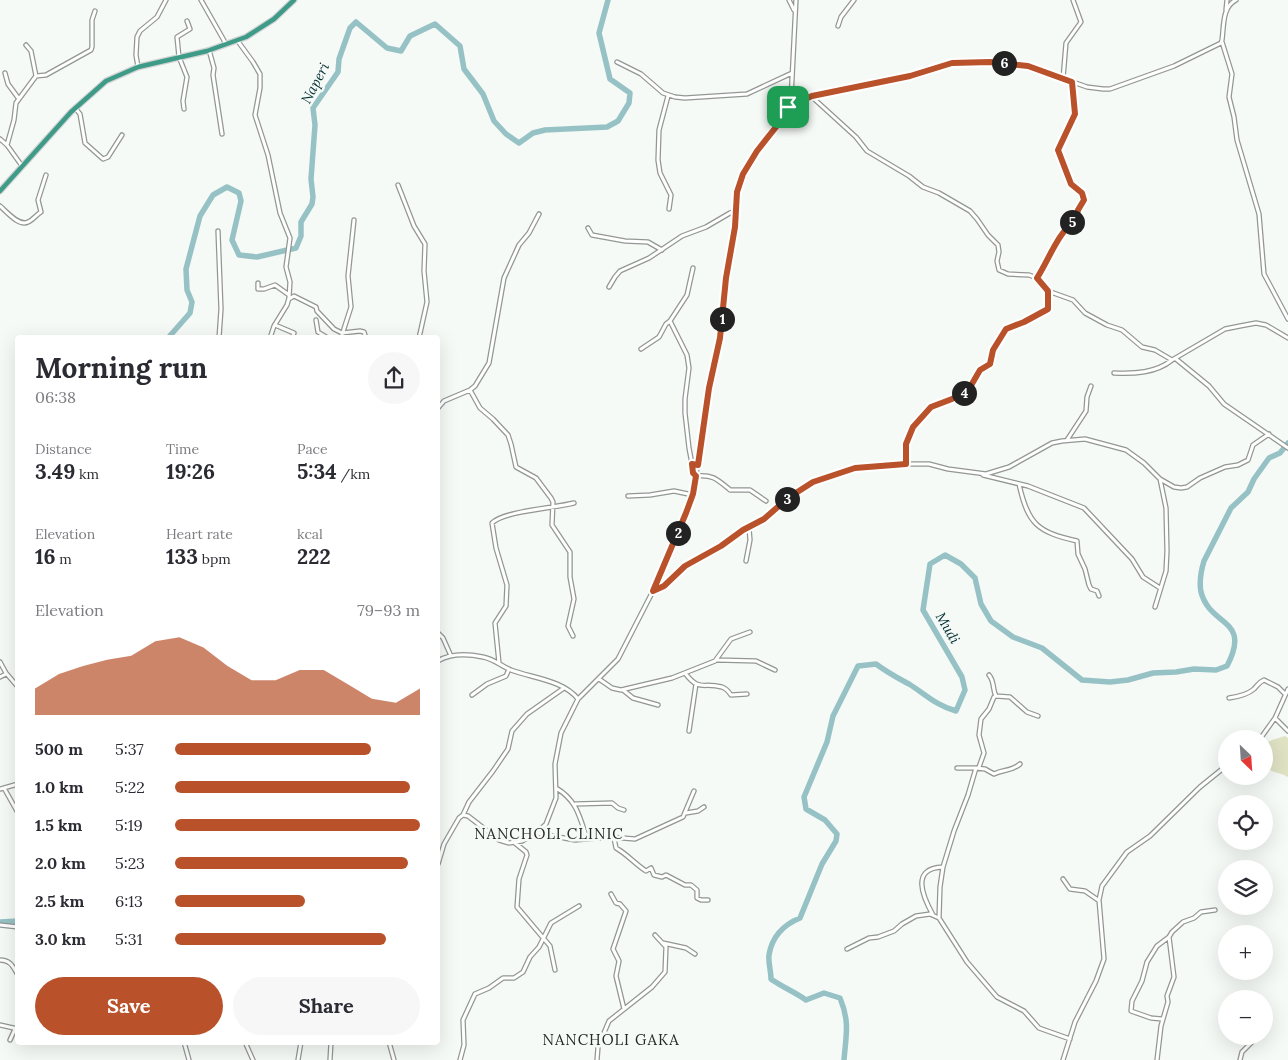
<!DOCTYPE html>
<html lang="en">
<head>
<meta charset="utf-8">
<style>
	:root { --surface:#fff; --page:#f7f7f7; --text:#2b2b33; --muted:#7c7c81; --accent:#b9522b }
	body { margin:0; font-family:Lora,serif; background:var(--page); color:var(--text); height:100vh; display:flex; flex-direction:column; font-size:19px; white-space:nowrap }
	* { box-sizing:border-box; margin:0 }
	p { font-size:16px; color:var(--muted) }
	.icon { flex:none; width:28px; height:28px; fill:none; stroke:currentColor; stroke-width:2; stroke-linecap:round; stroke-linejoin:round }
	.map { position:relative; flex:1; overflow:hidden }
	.sheet { position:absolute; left:15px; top:335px; width:425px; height:710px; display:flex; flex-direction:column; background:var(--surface); border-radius:5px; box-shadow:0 5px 20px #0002 }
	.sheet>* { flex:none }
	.needle { width:32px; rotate:155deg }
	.controls { position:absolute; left:1218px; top:730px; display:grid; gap:10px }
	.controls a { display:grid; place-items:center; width:55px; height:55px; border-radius:50%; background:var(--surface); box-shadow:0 5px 20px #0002; font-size:25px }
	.pin { position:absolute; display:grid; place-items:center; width:42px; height:42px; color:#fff; margin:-21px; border-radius:10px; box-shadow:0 2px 8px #0006 }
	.km { position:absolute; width:25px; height:25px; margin:-12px; border-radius:50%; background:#222; color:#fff; font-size:14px; line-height:25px; text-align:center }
	.round { display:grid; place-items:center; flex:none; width:52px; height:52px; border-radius:26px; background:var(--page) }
	.head { display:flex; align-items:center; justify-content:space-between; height:85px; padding:0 20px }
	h1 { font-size:28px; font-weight:800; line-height:38px }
	.metrics { display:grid; grid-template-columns:repeat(3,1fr); gap:8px; height:85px; padding:5px 20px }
	.metrics div { display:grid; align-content:center }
	.metrics b { font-size:21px; font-weight:800 }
	.metrics small { font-size:14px; font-weight:400 }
	.metrics p { font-size:14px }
	.chart { height:140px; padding:10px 20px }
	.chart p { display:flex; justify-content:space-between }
	.chart svg { width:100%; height:90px; margin-top:5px; fill:var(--accent); opacity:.7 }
	.action { display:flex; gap:10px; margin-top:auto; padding:10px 20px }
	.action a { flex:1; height:58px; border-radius:30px; background:var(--accent); color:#fff; font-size:20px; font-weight:800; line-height:58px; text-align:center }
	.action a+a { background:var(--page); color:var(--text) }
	ul { padding:0 20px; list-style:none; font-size:16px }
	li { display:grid; grid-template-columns:80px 60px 1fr; align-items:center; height:38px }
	li i { height:12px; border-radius:6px; background:var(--accent) }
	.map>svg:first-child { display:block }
	.green { fill:#e0e2c4 }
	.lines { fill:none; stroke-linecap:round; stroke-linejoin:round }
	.river { stroke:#97c2c5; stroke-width:5.5 }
	.minor-casing { stroke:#939794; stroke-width:5.5 }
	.highway-casing { stroke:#d4d4d4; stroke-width:7 }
	.minor { stroke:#fff; stroke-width:3 }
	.highway { stroke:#3d9b88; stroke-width:4.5 }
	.route-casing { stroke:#fff; stroke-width:10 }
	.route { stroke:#b9522b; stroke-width:6 }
	.labels { text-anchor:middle; stroke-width:5; stroke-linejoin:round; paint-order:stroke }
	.water-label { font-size:14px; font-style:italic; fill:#033033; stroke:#f6faf7 }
	.quarter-label { font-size:15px; letter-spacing:1px; fill:#272927; stroke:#f6faf7 }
</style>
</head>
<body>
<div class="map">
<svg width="1288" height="1060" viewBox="0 0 1288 1060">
	<rect width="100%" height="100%" fill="#f6faf7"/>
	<path class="green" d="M1285,736L1288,738V776L1287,777C1281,772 1274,774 1268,768L1271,765L1266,750L1268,748L1265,745L1263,738L1268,742L1272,740Z"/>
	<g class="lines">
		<path class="river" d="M168,338L190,313L192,302L187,290L186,269L200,216L213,195L227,187L239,193L241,201L232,240L239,255L257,257L296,248L301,236V222L312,204L313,197L311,179L315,125L313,108L338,72L339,59L350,28L356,22L387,48L401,51L410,36L435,24L460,46L464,69L483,94L494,121L506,134L519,143L533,133L545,130L607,127L618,121L629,103L630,93L610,79L599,33L608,0
			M0,922L18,921
			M844,1060C846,1035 850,1022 840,998L824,993L806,1000C795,992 782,987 771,979C771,971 768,962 769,955C772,936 783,925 800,918L822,864L836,841L837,834L825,820L806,809L804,797L827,742L833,716L858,666L876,664C888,673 896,677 909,684C925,694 937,706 956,711L965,690L962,677L923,610L930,564L945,555L961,564L975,578L981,604L991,621L1013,637L1042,648L1082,680L1110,682L1128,680L1153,673L1176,672L1194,669L1216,670L1227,666C1252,618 1210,627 1201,592C1199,582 1201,571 1204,561L1231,508L1248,492L1254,479L1269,458L1280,453L1288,443"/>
		<defs>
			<path id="minor" d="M201,0L226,44
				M789,0L794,10
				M1226,10L1227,0
				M838,26L841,17L854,0
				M237,40L253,62L260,74V88L255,115L268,155L280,213L290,238L286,267L290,282L289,298L287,305L274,326L270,338
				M1222,42L1232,74L1229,97L1234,117L1237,140L1259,214L1264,274L1288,319
				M209,50L214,68L213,75L222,134
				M617,62L641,74L663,93L675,97L685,98L747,94L792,73
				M138,67L136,55L137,37L140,31L157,17L166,0
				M5,73L8,84L19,99
				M36,76L46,75L91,50L92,47V20L95,11
				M1063,79L1066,43L1081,22L1073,0
				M668,96L659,130L658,160L660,173L671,195L669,209
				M812,97L856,137L867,151L909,176L923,187L939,193L970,211L977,219L988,235L998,245L999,252L997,261L999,270L1008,274L1029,275L1037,278L1048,291L1073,300L1085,313L1107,325L1122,330L1142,347L1155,350L1172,360L1225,329L1240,326L1256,323L1266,325L1288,338
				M789,107L812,97L835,90L910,76L941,65L963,62L1011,63L1028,66L1087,87L1103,89H1110L1174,66L1221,43L1222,40C1224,26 1222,7 1236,0
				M75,108L80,114L85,143L103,159L108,157L122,135
				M184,109L183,101L187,77L179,57L177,37L190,29L187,21
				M0,139L7,145
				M22,166L7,145L14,120L16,103L36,76L31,51L26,45
				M398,185L414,226L425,244L424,271L427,302L419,338
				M0,206C6,211 19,227 28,222C33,220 36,215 41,212L38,200L46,175
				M588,228L592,235L625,241L648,242L662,250
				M218,231L221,309L219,338
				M693,268L687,295L670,321L687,355L689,368L685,399V413L689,448L692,464L698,465
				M1037,278C1049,259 1058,233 1076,219L1078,210L1084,201L1083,193L1071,185L1058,150L1075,114L1072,82
				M258,283V289H264L275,285L289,295
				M609,287L615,277L620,271L649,258L682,236L706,227L730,213L735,211
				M289,299L294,296L316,307L317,311L334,329L342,333L360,331L364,332L366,338
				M316,320L318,332L328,338
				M275,325L294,333L292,338
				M341,338L351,307L348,276L354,220
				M641,349L659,337L666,324L670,321
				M1176,359L1209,386L1224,404L1288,448
				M1114,373C1134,374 1156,373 1172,360
				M470,390L480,408L493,419L508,435L511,444L516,467L536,478L551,498L553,502L552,525L570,552V577L574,599L568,626L573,636
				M438,408L444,401L470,390L475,386L489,363L504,278L519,245L529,233L539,214
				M1067,440L1086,411L1087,397L1091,386
				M692,464L693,473L696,476C713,474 718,480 730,490H750L766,501
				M906,464V444L913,427L931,407L952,399L969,389L980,370L990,364L993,350L1006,329L1024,322L1048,309V291
				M983,475L1028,486L1084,508L1132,559L1143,577L1160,588
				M1019,484C1028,525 1038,532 1077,541L1078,554L1085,569L1089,585L1091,589L1097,591L1099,596
				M628,496L650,495L674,491L693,495
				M746,561L750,540L749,528
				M654,591L663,586L685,566L721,546L743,530L764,519L797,491L813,482L855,468L906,464H929L948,469L986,474L1009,467L1052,443L1062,441L1085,439L1126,450L1144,463L1160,479L1174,487L1181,488L1187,487L1200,478L1225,467L1238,465L1248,460L1253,445L1269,434
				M1155,607L1166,571L1167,551L1166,508L1160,479
				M438,633L443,638L451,656
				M717,660L756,661L775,670
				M438,661C451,653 468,654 483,657C494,659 501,666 511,670C532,678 563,680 578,699
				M0,662L6,673L18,687
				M499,663L495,623L506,606L507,585L496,548L492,523C504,511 555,508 574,503
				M685,673C699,692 703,682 722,687C725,688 729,692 731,695L747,694
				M0,677L6,674
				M599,679L612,688L621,690L672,678L715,661L731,639L750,632
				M623,690L633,698L658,705
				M472,695L487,684L506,676L509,669
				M996,696L1010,697L1027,712L1038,716
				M1229,698C1237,697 1248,694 1254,689C1258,685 1259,682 1264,680L1278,687L1285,694
				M1275,718L1288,731
				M689,731L696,684
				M1260,739L1275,718L1288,689
				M1020,764C1010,772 1004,769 994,774L985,769L976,768L968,795L954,831L943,867L940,887L939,918L967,962L997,997L1024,1011L1039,1028L1070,1039
				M979,767L984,753L979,735L981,719L989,709L994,697L996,696C992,689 995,682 989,675
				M957,768H976
				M4,788L18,813
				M556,788C577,800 580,818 587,839
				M0,789L18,784
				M575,804L612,803L618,808L624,810
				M686,813L698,811L704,807
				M463,815L469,802L493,771L508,749L512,731L527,714L564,688
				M537,833L575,840L610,837L635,839L683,817L694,791
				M614,838L616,848C627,854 635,864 646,871L651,868L654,875L662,877L666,875L685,885H691L697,890V898L701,900H708
				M515,843L526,852L527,855L519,879L517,907L550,946L555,970
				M438,864L444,844L459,818L463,815L468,816L499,840L509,843L522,841L536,833L546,824L556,798L555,764L561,733L578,699L618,659L653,591L693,495L709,388L720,337L726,278L735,227L737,192L739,182L757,151L784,114L791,99L796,0
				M1063,879L1070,889L1085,891L1098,900
				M611,894L616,903L620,904L626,911L613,949L619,961L616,976L624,1009
				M933,915C923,897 910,868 943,867
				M0,925L18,927
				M663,943L686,948L695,954
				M847,949L869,938L878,937L894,931L902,924L916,916L930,914L939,918
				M0,960C11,960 13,967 18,975
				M1162,1019L1151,1018L1131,1011L1132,1001L1142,981L1147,962L1157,946L1169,937L1172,932L1183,922L1194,918L1201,912L1215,910
				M0,1025L18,1029
				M10,1040L15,1029
				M184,1042L189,1060
				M245,1042L253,1060
				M389,1042L394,1060
				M298,1060L301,1042
				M330,1060L331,1042
				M460,1060L464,1045L463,1020L475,994L489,988L503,978H514L523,972L530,957L539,947L551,923L579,906
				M597,1060L598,1047L609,1021L652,987L665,972L666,947L655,935
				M1063,1060L1075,1022L1096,981L1104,959L1099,900L1102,886L1127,852L1150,836L1200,787L1226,766
				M1157,1060L1161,1026L1168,1002L1167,996L1174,977L1169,937
				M1240,1060L1242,1052L1252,1042"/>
			<path id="highway" d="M0,191L71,112L106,81L138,67L207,51L246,37L274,19L294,0"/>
		</defs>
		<use href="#minor" class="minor-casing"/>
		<use href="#highway" class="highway-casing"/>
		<use href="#minor" class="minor"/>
		<use href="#highway" class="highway"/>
	</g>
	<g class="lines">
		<defs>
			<path id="route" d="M990,62L1028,66L1072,82L1075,114L1058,150L1071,184L1082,193L1084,200L1078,210L1076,219C1058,233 1049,259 1037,278L1048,291V309L1024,322L1006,329L993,350L990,364L980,370L969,389L952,399L931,407L913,427L906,444V464L855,468L813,482L788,498L764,519L743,530L721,546L685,566L664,586L653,591L686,513L693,494L696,476L693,473L692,464L698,465L709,388L720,338L726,278L735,227L737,192L743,174L757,151L776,127L788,107L812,96L910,76L952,63Z"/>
		</defs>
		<use href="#route" class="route-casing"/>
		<use href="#route" class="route"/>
	</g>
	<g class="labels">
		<g class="water-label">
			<text transform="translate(315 83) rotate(-62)" y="5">Naperi</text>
			<text transform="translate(948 628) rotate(60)" y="5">Mudi</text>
		</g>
		<g class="quarter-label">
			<text x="549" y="839">NANCHOLI CLINIC</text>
			<text x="611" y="1045">NANCHOLI GAKA</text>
		</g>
	</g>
</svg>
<div class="controls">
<a><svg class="needle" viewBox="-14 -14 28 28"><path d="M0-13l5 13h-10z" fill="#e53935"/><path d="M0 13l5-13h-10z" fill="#7c7c81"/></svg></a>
<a><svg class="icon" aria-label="locate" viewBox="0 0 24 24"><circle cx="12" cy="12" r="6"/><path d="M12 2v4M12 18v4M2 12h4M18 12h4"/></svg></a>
<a><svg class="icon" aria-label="layers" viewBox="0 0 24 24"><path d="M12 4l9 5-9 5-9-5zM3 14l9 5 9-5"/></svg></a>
<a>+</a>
<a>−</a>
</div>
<div class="pin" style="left:788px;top:107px;background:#1e9e55"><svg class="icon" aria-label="arrive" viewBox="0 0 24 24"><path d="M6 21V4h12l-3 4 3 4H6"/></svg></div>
<b class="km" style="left:722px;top:319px">1</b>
<b class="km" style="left:678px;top:533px">2</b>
<b class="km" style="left:787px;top:499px">3</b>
<b class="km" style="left:964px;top:393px">4</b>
<b class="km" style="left:1072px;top:222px">5</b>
<b class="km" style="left:1004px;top:63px">6</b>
<section class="sheet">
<div class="head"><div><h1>Morning run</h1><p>06:38</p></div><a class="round"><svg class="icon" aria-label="share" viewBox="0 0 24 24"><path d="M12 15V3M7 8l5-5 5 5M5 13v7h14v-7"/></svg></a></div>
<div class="metrics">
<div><p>Distance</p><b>3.49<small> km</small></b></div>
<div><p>Time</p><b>19:26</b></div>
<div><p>Pace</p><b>5:34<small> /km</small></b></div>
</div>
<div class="metrics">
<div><p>Elevation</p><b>16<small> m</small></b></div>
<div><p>Heart rate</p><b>133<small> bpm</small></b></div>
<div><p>kcal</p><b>222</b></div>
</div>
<div class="chart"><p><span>Elevation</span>79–93 m</p>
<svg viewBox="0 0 160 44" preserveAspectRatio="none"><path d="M0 44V31L10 24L20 20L30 17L40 15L50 8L60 6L70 11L80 20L90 27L100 27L110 22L120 22L130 29L140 36L150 38L160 31V44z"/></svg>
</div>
<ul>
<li><b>500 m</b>5:37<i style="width:80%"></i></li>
<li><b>1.0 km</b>5:22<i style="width:96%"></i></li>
<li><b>1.5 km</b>5:19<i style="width:100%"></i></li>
<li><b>2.0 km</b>5:23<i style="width:95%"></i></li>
<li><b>2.5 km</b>6:13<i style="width:53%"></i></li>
<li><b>3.0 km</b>5:31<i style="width:86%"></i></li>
</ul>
<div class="action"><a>Save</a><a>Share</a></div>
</section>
</div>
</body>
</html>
